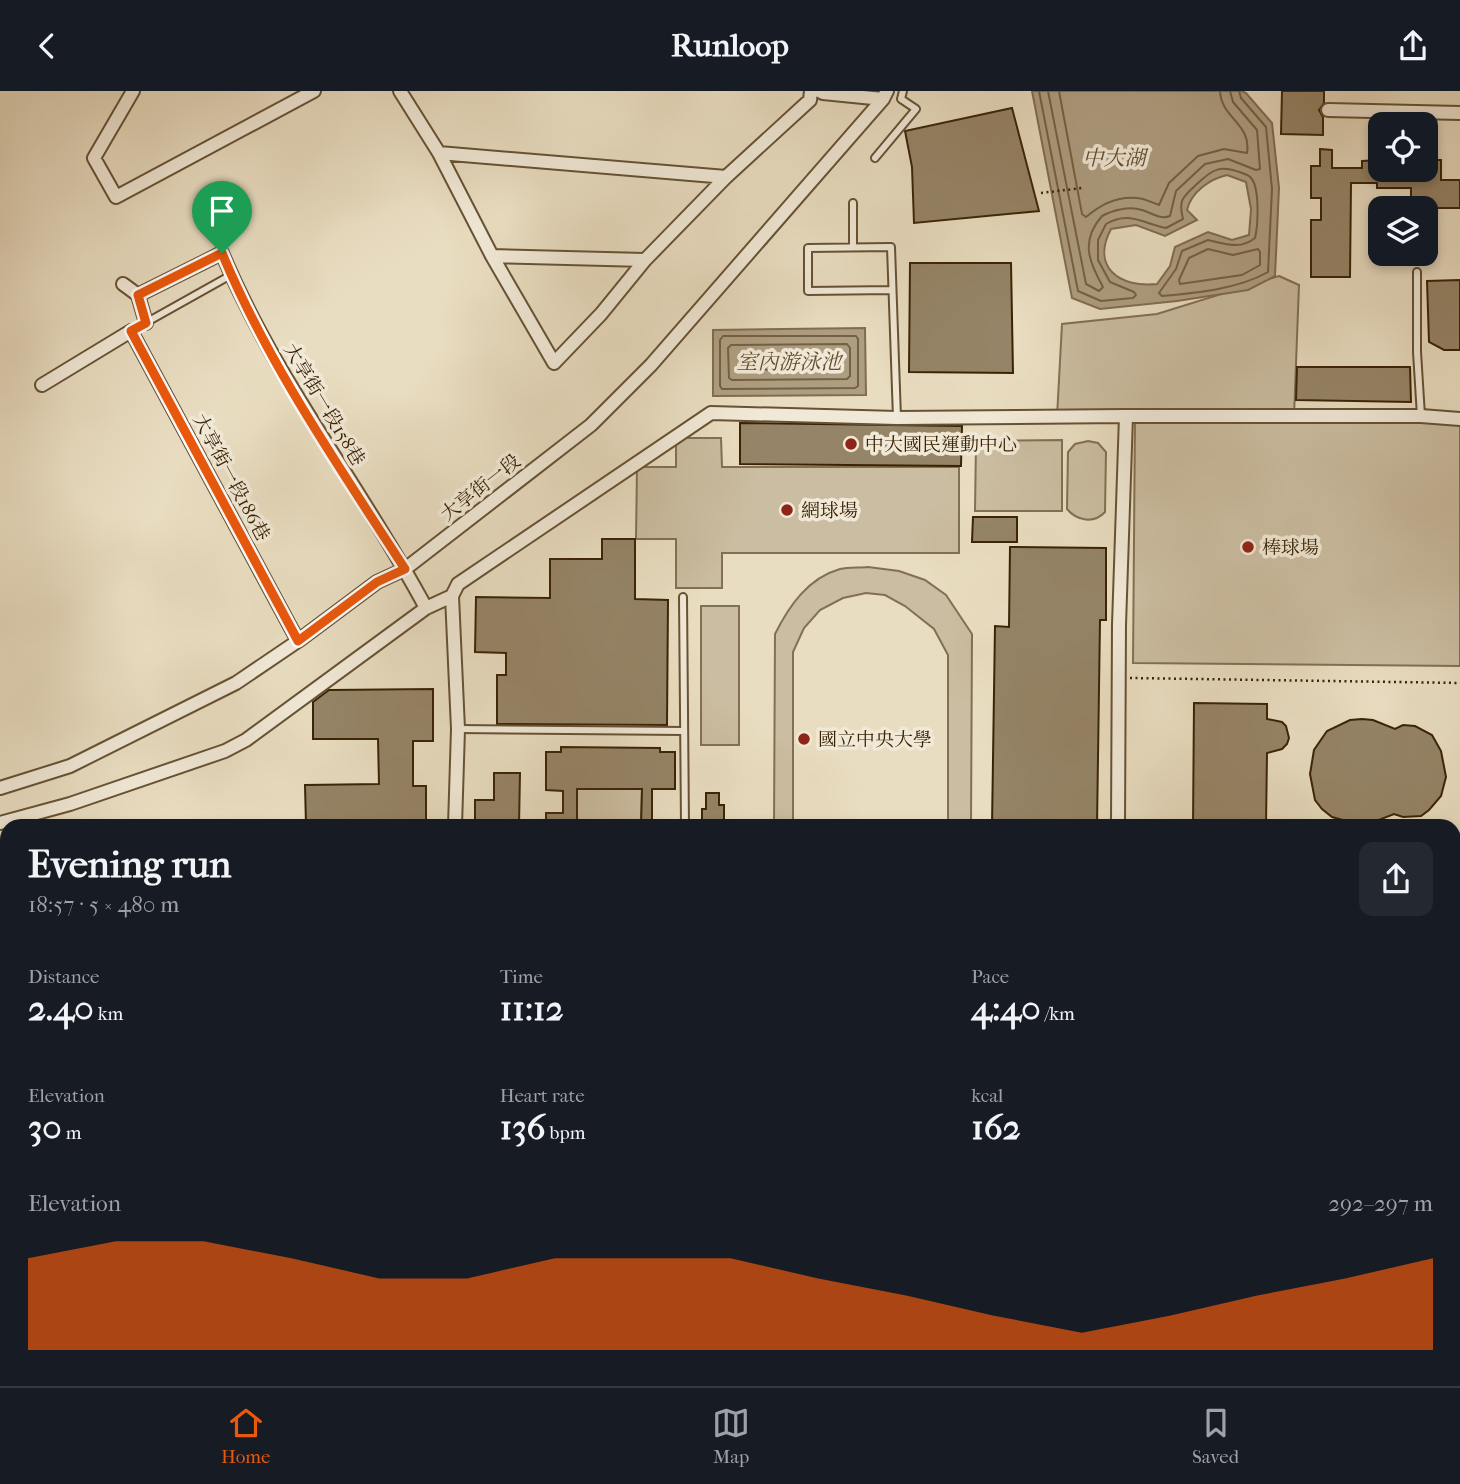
<!DOCTYPE html>
<html lang="en">
<head>
<meta charset="utf-8">
<style>
	:root { --surface:#171b24; --page:#242831; --text:#f1f3f6; --muted:#9ea1a6; --line:#363941; --accent:#ea580c }
	body { margin:0; font-family:"IM FELL French Canon","Noto Serif TC",serif; background:var(--page); color:var(--text); height:100vh; display:flex; flex-direction:column; font-size:26px; white-space:nowrap }
	* { box-sizing:border-box; margin:0 }
	p { font-size:23px; color:var(--muted) }
	.icon { flex:none; width:38px; height:38px; fill:none; stroke:currentColor; stroke-width:2; stroke-linecap:round; stroke-linejoin:round }
	.map { position:relative; flex:1; overflow:hidden }
	.sheet { position:absolute; left:0px; top:728px; width:1461px; height:567px; display:flex; flex-direction:column; background:var(--surface); border-radius:21px 21px 0 0; box-shadow:0 4px 10px #0003 }
	.sheet>* { flex:none }
	.tools { position:absolute; left:1368px; top:21px; display:grid; gap:14px }
	.tools a { display:grid; place-items:center; width:70px; height:70px; border-radius:14px; background:var(--surface); box-shadow:0 4px 10px #0003; font-size:35px }
	.pin { position:absolute; display:grid; place-items:center; width:60px; height:60px; color:#fff; margin:-72px -30px; border-radius:50% 50% 50% 0; rotate:-45deg; box-shadow:0 0 7px #0007 }
	.pin .icon { rotate:45deg }
	.round { display:grid; place-items:center; flex:none; width:74px; height:74px; border-radius:14px; background:var(--page) }
	.overview { display:flex; align-items:center; justify-content:space-between; height:119px; padding:0 28px }
	h1 { font-size:38px; font-weight:700; line-height:52px }
	.metrics { display:grid; grid-template-columns:repeat(3,1fr); gap:10px; height:119px; padding:7px 28px }
	.metrics div { display:grid; align-content:center }
	.metrics b { font-size:35px; font-weight:700 }
	.metrics small { font-size:19px; font-weight:400 }
	.metrics p { font-size:19px }
	.chart { height:196px; padding:14px 28px }
	.chart p { display:flex; justify-content:space-between }
	.chart svg { width:100%; height:126px; margin-top:7px; fill:var(--accent); opacity:.7 }
	header { display:flex; justify-content:space-between; align-items:center; height:91px; padding:0 28px; background:var(--surface); font-size:32px; font-weight:700 }
	.menu { display:flex; justify-content:space-around; align-items:center; height:98px; border-top:2px solid var(--line); background:var(--surface); font-size:19px; color:var(--muted) }
	.menu a { display:grid; justify-items:center; gap:4px }
	.menu .selected { color:var(--accent) }
	.map>svg:first-child { display:block }
	.green { fill:#cbbda1; stroke:#827053; stroke-width:2 }
	.water { fill:#ae9e81; stroke:#806d4f; stroke-width:2; fill-rule:evenodd }
	.lines { fill:none; stroke-linecap:round; stroke-linejoin:round }
	.shore { stroke:#746043; stroke-width:2 }
	.building { fill:#958467; stroke:#3a2305; stroke-width:2 }
	.lane-casing { stroke:#665234; stroke-width:10 }
	.street-casing { stroke:#665234; stroke-width:16 }
	.secondary-casing { stroke:#3a2305; stroke-width:21 }
	.path { stroke:#3a2305; stroke-width:2.5; stroke-dasharray:2 3.5; stroke-linecap:butt }
	.lane { stroke:#f1e9d7; stroke-width:6 }
	.street { stroke:#f1e9d7; stroke-width:12 }
	.secondary { stroke:#f1e9d7; stroke-width:18 }
	.route-casing { stroke:#fff; stroke-width:14 }
	.route { stroke:#ea580c; stroke-width:9 }
	.poi-dot { fill:#8f2418; stroke:#f1e9d7; stroke-width:2.5 }
	.labels { text-anchor:middle; stroke-width:7; stroke-linejoin:round; paint-order:stroke }
	.street-label { font-size:19px; fill:#3a2305; stroke:#f1e9d7 }
	.poi-label { font-size:19px; fill:#3a2305; stroke:#f1e9d7; text-anchor:start }
	.water-label { font-size:21px; font-style:italic; fill:#634e30; stroke:#f1e9d7 }
</style>
</head>
<body>
<header><svg class="icon" aria-label="back" viewBox="0 0 24 24"><path d="M15 5l-7 7 7 7"/></svg>Runloop<svg class="icon" aria-label="share" viewBox="0 0 24 24"><path d="M12 15V3M7 8l5-5 5 5M5 13v7h14v-7"/></svg></header>
<div class="map">
<svg width="1460" height="1295" viewBox="0 0 1460 1295">
	<rect width="100%" height="100%" fill="#e9ddc1"/>
	<filter id="stains"><feTurbulence type="fractalNoise" baseFrequency=".00286" numOctaves="4"/><feColorMatrix values="0 0 0 0 .2 0 0 0 0 .09 0 0 0 0 .02 0 0 0 .5 -.17"/></filter>
	<radialGradient id="worn" r=".72"><stop offset=".6" stop-color="#630" stop-opacity="0"/><stop offset="1" stop-color="#630" stop-opacity=".3"/></radialGradient>
	<path class="green" d="M1279,185L1299,194L1294,325L1057,326L1062,233L1157,223Z
		M1135,328L1460,330V575L1133,572Z
		M676,347H721L722,376H959V462H722V497H676V448H636L637,376H676Z
		M1062,349V420H975L976,350Z
		M1088,350L1098,352L1106,361L1105,421C1094,433 1077,430 1067,418L1068,361L1075,353Z
		M868,476L899,480L925,489L946,504L972,543L971,735H948V564L934,538L905,515L885,504L866,502L843,507L820,519L804,537L793,561V735H774L775,543C789,515 808,487 840,478C849,476 859,477 868,476Z
		M701,515H739V654H701Z
		M577,698H642L641,735H577Z
		M1460,1029V1295H1441V1288H1454V1030Z"/>
	<path class="water" d="M1032,0H1242L1246,2L1272,32L1279,97L1275,185L1248,199L1177,210L1100,218L1072,207ZM1227,84L1246,91L1251,118L1249,144L1232,149L1208,141L1175,156L1170,175L1157,193C1119,197 1091,176 1111,138L1136,134L1165,145L1197,129L1187,119C1191,101 1210,88 1227,84Z
		M865,237L866,304L713,305V239Z
		M738,1288H976L980,1295H738Z"/>
	<g class="lines">
		<path class="shore" d="M1039,0L1078,200L1101,210L1133,207L1136,204L1134,201L1110,191L1098,169V149L1106,133C1130,119 1143,133 1166,137L1183,128C1178,108 1183,106 1198,92C1214,77 1221,74 1242,82C1245,83 1250,85 1251,87C1260,97 1258,134 1255,147C1240,159 1226,153 1208,149L1182,160L1176,178L1159,202L1162,205C1197,202 1238,198 1268,181L1272,98L1266,36L1241,7L1239,0
			M1048,0L1086,193L1099,200L1103,196C1089,171 1080,150 1102,125C1113,119 1129,115 1142,119C1152,122 1160,129 1170,125L1176,100L1205,73L1228,68L1256,79L1260,78L1257,39L1233,11L1230,0
			M1059,0L1082,123L1086,126C1101,113 1121,103 1143,108C1149,110 1154,112 1159,114L1169,92L1198,65L1224,58L1247,62C1252,33 1221,27 1220,0
			M1208,158L1233,164L1258,158L1260,161V174L1242,184L1180,193L1179,189L1189,167Z
			M723,245H856L858,248V295L855,297L722,298L720,295V249Z
			M847,253L850,257V285L847,288L732,289L729,287L728,257L731,254Z
			M836,264L839,267V275L836,278L743,279L739,276V267L742,265Z"/>
	</g>
	<path class="building" d="M1282,0H1324V12L1319,19L1323,26V44L1281,43Z
		M1012,17L1039,120L914,132L912,76L905,40Z
		M1320,58L1332,59V77H1362V70L1381,69V79H1426V69H1441V89H1460V117H1411V97H1377V92H1351L1350,186H1311V129H1321V107H1311V75H1320Z
		M910,172H1011L1013,282L909,281Z
		M1460,189V259H1444L1429,251L1427,190Z
		M1297,276H1410L1411,311L1296,309Z
		M740,332L962,335L961,375L740,373Z
		M973,426H1017V451H972Z
		M602,448H635V508L668,509L667,634L497,633V584H506V562L475,561L476,506L550,507V468H602Z
		M1010,456L1106,457V529H1100L1097,735H992L995,535L1009,536Z
		M433,598V650H413V695H426V733L306,734L305,694L379,693L378,648H313V611L329,599Z
		M1194,612L1267,613V628L1282,631L1286,635L1289,647L1287,653L1282,658L1267,662L1266,734H1193Z
		M1362,628L1373,629L1395,638L1403,634L1415,635L1432,644L1441,660L1446,686L1441,705L1429,719L1421,725L1403,726L1394,723L1371,732L1357,733L1332,726L1322,718L1315,709L1310,683L1314,659L1327,640L1350,629Z
		M561,656L660,657V661H675V698H652V735H641L642,698H577V735H546V722H563V700L546,699V661H561Z
		M494,682H520L519,735H475V709H494Z
		M706,702H719V714H724V735H702V718H706Z"/>
	<g class="lines">
		<defs>
			<path id="lane" d="M875,67L916,18L901,8L903,0
				M853,112V156
				M1417,181V261L1421,325
				M892,199L808,200V157L891,156L897,327
				M131,240L231,184
				M683,506L685,735
				M458,638L684,640
				M0,1027L7,1014
				M539,1288L541,1295
				M341,1295L342,1288
				M500,1295L526,1288"/>
			<path id="street" d="M133,0L94,67L116,106L314,0
				M400,0L439,62L492,165L554,272L601,223L645,169L726,86L810,9L811,0
				M819,0L823,2L883,8
				M1328,19L1460,22
				M439,62L726,86
				M492,165L645,169
				M123,193L138,204L222,162C275,289 362,397 426,517
				M138,204L146,232
				M42,294L131,240L298,550
				M0,697L70,675L236,592L298,550L377,491L405,478L591,334L651,274L883,8L887,0
				M0,732L70,713L225,660L246,649L426,517L452,505
				M455,735L458,638L452,505L458,493L711,322L897,327L1126,325
				M1118,735L1119,534L1126,325H1421L1460,328
				M0,962L7,966
				M1454,1029H1460
				M1075,1288L1090,1295
				M1441,1295V1288"/>
			<path id="secondary" d="M1112,1288V1295"/>
		</defs>
		<use href="#lane" class="lane-casing"/>
		<use href="#street" class="street-casing"/>
		<use href="#secondary" class="secondary-casing"/>
		<path class="path" d="M1041,102L1082,97
			M1130,587L1460,592
			M1454,758H1460
			M1454,1231H1460
			M1137,1295V1288"/>
		<use href="#lane" class="lane"/>
		<use href="#street" class="street"/>
		<use href="#secondary" class="secondary"/>
	</g>
	<g class="lines">
		<defs>
			<path id="route" d="M222,162C268,273 340,377 405,478L377,491L298,550L131,240L146,232L138,204Z"/>
		</defs>
		<use href="#route" class="route-casing"/>
		<use href="#route" class="route"/>
	</g>
	<g class="poi-dot">
		<circle cx="851" cy="353" r="7"/>
		<circle cx="787" cy="419" r="7"/>
		<circle cx="1248" cy="456" r="7"/>
		<circle cx="804" cy="648" r="7"/>
	</g>
	<g class="labels">
		<g class="street-label">
			<text transform="translate(325 313) rotate(59)" y="7">大享街一段158巷</text>
			<text transform="translate(232 386) rotate(62)" y="7">大享街一段186巷</text>
			<text transform="translate(480 396) rotate(-38)" y="7">大享街一段</text>
		</g>
		<g class="poi-label">
			<text x="865" y="360">中大國民運動中心</text>
			<text x="801" y="426">網球場</text>
			<text x="1262" y="463">棒球場</text>
			<text x="818" y="655">國立中央大學</text>
		</g>
		<g class="water-label">
			<text x="1114" y="74">中大湖</text>
			<text x="789" y="278">室內游泳池</text>
		</g>
	</g>
	<rect width="100%" height="100%" filter="url(#stains)"/>
	<rect width="100%" height="100%" fill="url(#worn)"/>
</svg>
<div class="tools">
<a><svg class="icon" aria-label="locate" viewBox="0 0 24 24"><circle cx="12" cy="12" r="6"/><path d="M12 2v4M12 18v4M2 12h4M18 12h4"/></svg></a>
<a><svg class="icon" aria-label="layers" viewBox="0 0 24 24"><path d="M12 4l9 5-9 5-9-5zM3 14l9 5 9-5"/></svg></a>
</div>
<div class="pin" style="left:222px;top:162px;background:#1e9e55"><svg class="icon" aria-label="arrive" viewBox="0 0 24 24"><path d="M6 21V4h12l-3 4 3 4H6"/></svg></div>
<section class="sheet">
<div class="overview"><div><h1>Evening run</h1><p>18:57 · 5 × 480 m</p></div><a class="round"><svg class="icon" aria-label="share" viewBox="0 0 24 24"><path d="M12 15V3M7 8l5-5 5 5M5 13v7h14v-7"/></svg></a></div>
<div class="metrics">
<div><p>Distance</p><b>2.40<small> km</small></b></div>
<div><p>Time</p><b>11:12</b></div>
<div><p>Pace</p><b>4:40<small> /km</small></b></div>
</div>
<div class="metrics">
<div><p>Elevation</p><b>30<small> m</small></b></div>
<div><p>Heart rate</p><b>136<small> bpm</small></b></div>
<div><p>kcal</p><b>162</b></div>
</div>
<div class="chart"><p><span>Elevation</span>292–297 m</p>
<svg viewBox="0 0 160 44" preserveAspectRatio="none"><path d="M0 44V12L10 6L20 6L30 12L40 19L50 19L60 12L70 12L80 12L90 19L100 25L110 32L120 38L130 32L140 25L150 19L160 12V44z"/></svg>
</div>
</section>
</div>
<nav class="menu">
<a class="selected"><svg class="icon" aria-label="home" viewBox="0 0 24 24"><path d="M3 11l9-7 9 7M6 9v11h12V9"/></svg>Home</a>
<a><svg class="icon" aria-label="map" viewBox="0 0 24 24"><path d="M3 6l6-2 6 2 6-2v14l-6 2-6-2-6 2zM9 4v14M15 6v14"/></svg>Map</a>
<a><svg class="icon" aria-label="saved" viewBox="0 0 24 24"><path d="M7 4h10v16l-5-4-5 4z"/></svg>Saved</a>
</nav>
</body>
</html>
